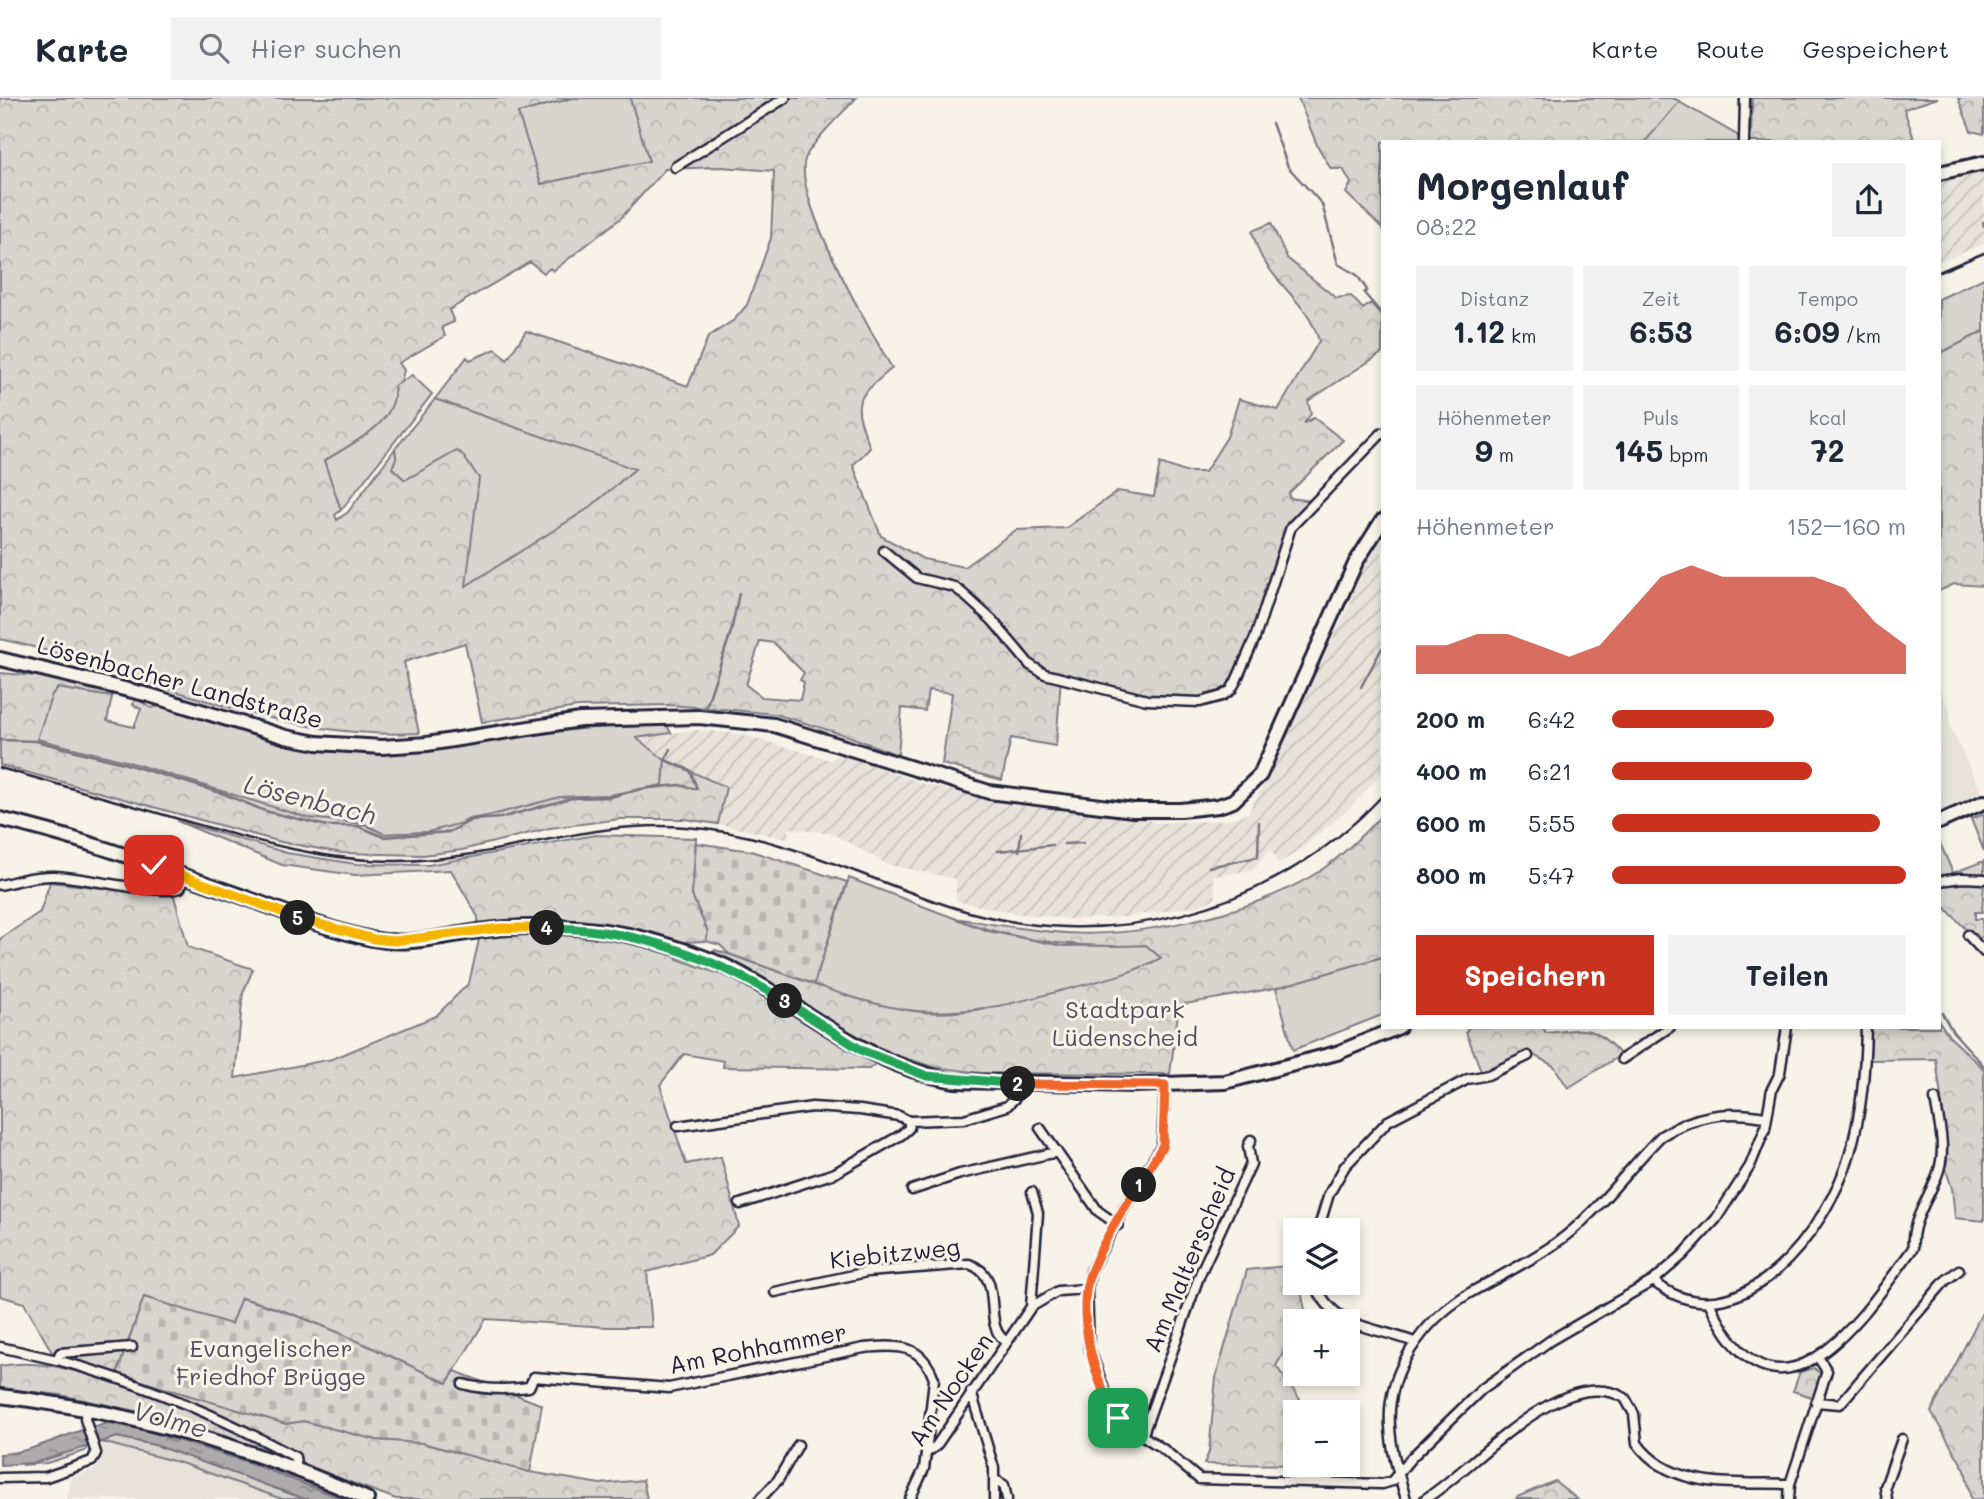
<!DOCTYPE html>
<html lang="de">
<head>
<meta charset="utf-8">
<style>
	:root { --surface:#fff; --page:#f2f2f3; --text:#1f2937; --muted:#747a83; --line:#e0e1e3; --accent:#c8321e }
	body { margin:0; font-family:Mali,sans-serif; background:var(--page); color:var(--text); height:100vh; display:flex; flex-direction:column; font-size:26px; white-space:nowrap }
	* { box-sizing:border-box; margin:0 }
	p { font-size:23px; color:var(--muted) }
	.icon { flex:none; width:38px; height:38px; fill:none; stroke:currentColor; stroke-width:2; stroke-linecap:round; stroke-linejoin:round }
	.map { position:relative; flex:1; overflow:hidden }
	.sheet { position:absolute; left:1381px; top:42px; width:560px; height:889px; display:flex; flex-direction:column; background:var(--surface); border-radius:0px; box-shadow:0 4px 10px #0003 }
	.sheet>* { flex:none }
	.tools { position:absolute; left:1283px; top:1120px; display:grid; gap:14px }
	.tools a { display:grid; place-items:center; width:77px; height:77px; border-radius:0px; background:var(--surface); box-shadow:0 4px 10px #0003; font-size:35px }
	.pin { position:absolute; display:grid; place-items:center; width:60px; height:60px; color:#fff; margin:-30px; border-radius:14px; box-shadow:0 4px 10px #0006 }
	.km { position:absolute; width:35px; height:35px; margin:-18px; border-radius:50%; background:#222; color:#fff; font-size:19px; line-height:35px; text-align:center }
	.round { display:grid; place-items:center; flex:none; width:74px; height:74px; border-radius:0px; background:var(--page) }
	.summary { display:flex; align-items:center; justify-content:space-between; height:119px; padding:0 35px }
	h1 { font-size:38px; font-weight:800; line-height:52px }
	.figures { display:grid; grid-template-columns:repeat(3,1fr); gap:10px; height:119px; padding:7px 35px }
	.figures div { display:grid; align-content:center; border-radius:0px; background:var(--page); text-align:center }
	.figures b { font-size:30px; font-weight:800 }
	.figures small { font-size:19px; font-weight:400 }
	.figures p { font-size:19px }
	.chart { height:196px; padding:14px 35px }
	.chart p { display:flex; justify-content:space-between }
	.chart svg { width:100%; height:126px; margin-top:7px; fill:var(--accent); opacity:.7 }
	.action { display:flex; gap:14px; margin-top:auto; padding:14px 35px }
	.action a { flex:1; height:80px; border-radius:0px; background:var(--accent); color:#fff; font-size:28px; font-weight:800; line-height:80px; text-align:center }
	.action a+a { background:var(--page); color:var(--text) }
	ul { padding:0 35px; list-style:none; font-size:23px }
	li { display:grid; grid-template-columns:112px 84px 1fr; align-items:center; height:52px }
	li i { height:18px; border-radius:9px; background:var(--accent) }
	header { display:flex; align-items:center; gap:42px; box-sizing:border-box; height:98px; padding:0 35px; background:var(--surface); border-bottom:2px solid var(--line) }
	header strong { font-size:33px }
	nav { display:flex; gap:38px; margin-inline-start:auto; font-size:24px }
	.search { width:490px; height:63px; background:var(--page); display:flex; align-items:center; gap:18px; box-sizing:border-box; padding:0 24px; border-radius:0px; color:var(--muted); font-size:26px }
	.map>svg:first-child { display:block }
	.built { fill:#e7e3db }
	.industrial { fill:url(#industrial-furrows) }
	.grass { fill:#d8d5cf; stroke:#7d7c85; stroke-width:2 }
	.forest { fill:url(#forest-crowns); stroke:#7d7c85; stroke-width:2; fill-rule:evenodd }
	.cemetery { fill:url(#cemetery-stones); stroke:#7d7c85; stroke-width:2 }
	.water { fill:url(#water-ripples); stroke:#76747f; stroke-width:2 }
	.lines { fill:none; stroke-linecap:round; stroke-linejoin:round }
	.stream { stroke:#76747f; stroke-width:2.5 }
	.street-casing { stroke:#22223b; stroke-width:13 }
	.secondary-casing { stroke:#22223b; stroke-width:18 }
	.primary-casing { stroke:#22223b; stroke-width:18 }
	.street { stroke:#f7f3e8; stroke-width:8 }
	.secondary { stroke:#f7f3e8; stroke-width:12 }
	.primary { stroke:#f7f3e8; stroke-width:12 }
	.rail { stroke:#22223b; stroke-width:2.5 }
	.split-1-casing { stroke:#fff; stroke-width:14 }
	.split-2-casing { stroke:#fff; stroke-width:14 }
	.split-3-casing { stroke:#fff; stroke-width:14 }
	.split-4-casing { stroke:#fff; stroke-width:14 }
	.split-5-casing { stroke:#fff; stroke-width:14 }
	.split-6-casing { stroke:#fff; stroke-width:14 }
	.split-1 { stroke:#f0652b; stroke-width:9 }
	.split-2 { stroke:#f0652b; stroke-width:9 }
	.split-3 { stroke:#22a559; stroke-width:9 }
	.split-4 { stroke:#22a559; stroke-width:9 }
	.split-5 { stroke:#f5b400; stroke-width:9 }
	.split-6 { stroke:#f5b400; stroke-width:9 }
	.labels { text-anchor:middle; stroke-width:6; stroke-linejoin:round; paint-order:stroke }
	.street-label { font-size:24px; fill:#22223b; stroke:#f7f3e8 }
	.park-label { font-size:24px; fill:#504f60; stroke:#f7f3e8 }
	.water-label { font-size:26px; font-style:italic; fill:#535263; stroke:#f7f3e8 }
</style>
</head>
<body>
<header>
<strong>Karte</strong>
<div class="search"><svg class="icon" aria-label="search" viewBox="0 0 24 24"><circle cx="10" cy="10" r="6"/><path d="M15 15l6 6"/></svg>Hier suchen</div>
<nav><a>Karte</a><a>Route</a><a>Gespeichert</a></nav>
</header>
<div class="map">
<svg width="1984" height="1401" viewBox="0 0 1984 1401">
	<defs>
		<pattern id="industrial-furrows" width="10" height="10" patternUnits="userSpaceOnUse" patternTransform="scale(1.75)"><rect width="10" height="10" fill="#e7e3db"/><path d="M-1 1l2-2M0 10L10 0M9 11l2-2" fill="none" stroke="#c6c2bd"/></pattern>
		<pattern id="forest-crowns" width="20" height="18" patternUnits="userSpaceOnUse" patternTransform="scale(1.75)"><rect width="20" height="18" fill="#d8d5cf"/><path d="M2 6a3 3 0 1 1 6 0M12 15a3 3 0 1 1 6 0" fill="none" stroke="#b9b7b3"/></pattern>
		<pattern id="cemetery-stones" width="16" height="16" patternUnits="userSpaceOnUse" patternTransform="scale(1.75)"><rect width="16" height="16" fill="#d8d5cf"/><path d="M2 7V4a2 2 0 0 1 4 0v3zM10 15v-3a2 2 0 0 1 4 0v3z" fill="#b9b7b3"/></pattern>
		<pattern id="water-ripples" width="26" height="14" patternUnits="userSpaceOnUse" patternTransform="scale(1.75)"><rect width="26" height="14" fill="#aeabad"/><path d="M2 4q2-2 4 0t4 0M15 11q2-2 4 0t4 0" fill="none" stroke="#8d8b8e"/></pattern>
	</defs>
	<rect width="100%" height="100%" fill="#f7f3e8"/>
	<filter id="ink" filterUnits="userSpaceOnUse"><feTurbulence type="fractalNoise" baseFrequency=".0143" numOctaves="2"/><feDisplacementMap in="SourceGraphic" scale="14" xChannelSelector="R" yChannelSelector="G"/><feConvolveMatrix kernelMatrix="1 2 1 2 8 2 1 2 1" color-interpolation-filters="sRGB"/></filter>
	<g filter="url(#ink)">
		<path class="built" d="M1939,589L1950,613V628L1982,696L1939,715Z
			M98,1343L181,1365L282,1401H67L72,1379L94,1372L101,1364Z"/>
		<path class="industrial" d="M1984,72V146L1939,164V82Z
			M1382,431V674L1351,709L1299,753L1279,765L1270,751L1253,772L1213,778L1216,800L1198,808L1125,819L1069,821L1014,815L956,803V781L889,767L833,736L789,730L788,741L718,726L726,689L665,662L635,640L696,632L740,636L831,662L840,656L927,687L1018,708L1136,717L1155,725L1227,722L1248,715L1261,691L1318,559L1323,560L1351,504L1345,500Z"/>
		<path class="grass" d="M572,0H630L650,64L540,86L517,15Z
			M1521,0H1672L1737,37L1740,44H1475Z
			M1984,180V233L1939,256V201Z
			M412,277L432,296L341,412L324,363C350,346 399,325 394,288Z
			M435,301L636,371L589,410L466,489L415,377L405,382L392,370L396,360L395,351Z
			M58,590L112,599L107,623L134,629L141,611L133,607L135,600L151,610L160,608L286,646L340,654H395L534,635L665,624L671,635L636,640L665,662L663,687L610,697L560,699L511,714L469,721L454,729L428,734L384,736L364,726L308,720L125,663L36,641L52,596Z
			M849,780L988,833L1062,848L1146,847L1161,860C1103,890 982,918 917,913C883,911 845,899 814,886Z
			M1382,859V917L1293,952L1276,890Z
			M117,1339L155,1347L305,1401H282L181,1365L98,1343Z
			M88,1346L85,1353L47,1365L22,1367Z"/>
		<path class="forest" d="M0,0H572L518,15L541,86L649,63L630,0H856C844,14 810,45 805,61C793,101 870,232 892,270C853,305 852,300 870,350L853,367L881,438L923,461L964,469L1016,432L1066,430L1118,393L1154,399L1160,365L1185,374H1205L1227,339L1239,301L1278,312L1319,243C1310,209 1282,192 1264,163C1258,155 1255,142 1252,133L1271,125L1287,160L1336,200L1351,198L1363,211L1371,205L1382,218V255L1308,303L1311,316L1304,325L1314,320L1343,342L1289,395V400L1313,403L1300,415L1229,591L1200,603L1136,598L1061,579L1056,648L1011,640L1002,682L942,666L952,595L928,592L925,613L902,610L898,657L848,638L775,616L723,611L669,607L578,609L482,624L465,545L404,564L419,635C272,644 141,572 0,541ZM721,69L774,73L771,140L747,207L734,222L708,239L688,288L526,233L507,262L496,251L470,262L467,259L435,301L635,371L589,410L466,488L479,380L461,355L457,353L405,382L392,370L396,360L395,351L348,414L337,422L335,417L341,412L324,363C351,345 399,326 394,288L401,284L404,272L399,265L445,238L442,229L454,224L449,212L530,164L544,175L550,170L553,173L621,120L665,71ZM760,543L774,545L804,575L800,582L804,584L800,602L762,599L746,587Z
			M1298,0H1672L1680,3L1645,44H1382V130L1346,95L1351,85L1343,71H1331L1317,47Z
			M1752,0H1938L1904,11L1915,44H1751Z
			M1958,0H1984V36L1971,33Z
			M1984,233V488L1954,486L1939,493V256Z
			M0,575L62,580L113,594L112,599L58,590L52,596L37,641L125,663L308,720L364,726L384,736L428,734L560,699L610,697L663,687L665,662L726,689L718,726L685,721H620L550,730L462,752L423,757L342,755L281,744L0,667Z
			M1984,716V753L1971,721Z
			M1382,717V859L1276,890L1179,907L1170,976L981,975L934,969L889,955L869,971L723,969L724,963L684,956L660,987L686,1066L721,1059L739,1128L710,1157L647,1174L652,1229H607L486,1221L447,1285C380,1254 313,1218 241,1200L231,1227L144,1199L117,1275L286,1326L303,1323L377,1342L422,1345L530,1374L600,1386L643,1382L647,1401H396L243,1345L136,1313L60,1297L0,1290V1268C41,1261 74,1272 113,1284L117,1276L53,1256L24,1205L0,1198V841L40,814L50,784L174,798L188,849L253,871L243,895L235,980L332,961L436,918L469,885L479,842L478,819L451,772L355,777L282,767L177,723L287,755L356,766L428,767L595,737L696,740L692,797L708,834L706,843L683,844L677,861L731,880L788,912L800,901L713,855L715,852C781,872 844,903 913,913C960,920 1015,905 1060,893C1093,884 1131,877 1161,860L1146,847C1079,851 1017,844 954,820C987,825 1020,831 1053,834C1130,842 1243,818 1310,779C1338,763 1360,739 1382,717Z
			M1939,743L1953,775L1984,763V778L1961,776L1939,779Z
			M1971,783L1984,785L1982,814H1975V821H1982L1983,838L1976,842L1939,803V787Z
			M1939,923L1949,938L1984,971V1123L1955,1120L1952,1090L1946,1072L1947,1045L1936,961L1870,962L1871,929H1939Z
			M1469,929H1543L1546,935C1587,931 1592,925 1621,957L1568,990L1554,968L1528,954L1482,975L1466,934Z
			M1295,1167V1185H1299L1306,1216L1301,1223H1295V1234L1276,1268L1309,1314H1295V1367H1300L1204,1366L1209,1354L1216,1279L1247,1172Z
			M1984,1211V1401H1971L1965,1372L1931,1314Z
			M1814,1270L1822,1277L1815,1300L1793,1293L1800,1274Z
			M1555,1383L1577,1401H1516L1517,1399Z"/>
		<path class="cemetery" d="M696,745L751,753L847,784L814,886L729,856L720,847L706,843L708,834L692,797Z
			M144,1199L231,1226L241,1200C313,1219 380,1254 447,1285L455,1273L542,1307L530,1374L422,1345L377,1342L303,1323L286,1326L117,1276Z"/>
		<path class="water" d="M118,1324L245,1363L343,1401H305L155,1347L117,1339L34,1365L0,1367V1356C42,1354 77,1327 118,1324Z"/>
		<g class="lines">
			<path class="stream" d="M1272,25L1288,69L1322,106L1338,166L1357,177L1367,192L1364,195L1382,216
				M1983,124L1984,128
				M1361,589L1382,550
				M706,609L731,534L739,495
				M0,642L36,643L123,665L224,696L265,713L327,728H358L384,739L449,734L472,722L500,720L572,700L610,699L641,691L679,687L697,691L690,672L665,662L671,651
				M1064,746L1083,745
				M998,753L1052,747
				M1019,753L1021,735
				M1209,769L1258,759L1259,724
				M1942,915L1953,934L1984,968"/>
			<defs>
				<path id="street" d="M1744,44L1745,0
					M675,69L785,0
					M884,453L917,480L954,489L961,494L992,522L1030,567L1045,576L1147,602L1200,604L1222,598L1231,592L1236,583L1255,540L1291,429L1382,335
					M1939,783L1962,780L1984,781
					M0,787C18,783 36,777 55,778C84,779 159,798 180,790L185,779
					M1968,837L1984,854
					M1622,961L1670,929
					M1165,987L1162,1047L1122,1114L1091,1172L1087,1191L1089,1249L1111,1311L1125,1326L1163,1351L1199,1381L1382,1386L1392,1383L1411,1360L1482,1291L1551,1242L1653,1183L1683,1157L1716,1121L1750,1068L1765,1031L1772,991L1780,975L1787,929
					M678,1028L812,1009L860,1012L899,1018L909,1023L964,1021L1007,1008L1016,999L1021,987
					M1040,1030L1098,1113L1118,1127
					M912,1092L960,1076L1057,1054
					M740,1106L835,1075L901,1037L909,1030V1023
					M1318,1132L1329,1096L1345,1068L1388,1023L1468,981L1488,977L1528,958
					M1653,1183C1738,1252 1829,1130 1850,1055C1862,1013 1865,973 1866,929
					M1314,1185C1335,1232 1371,1227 1414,1244
					M775,1194L867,1174L969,1166C1008,1179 979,1228 1007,1244
					M1709,1204C1775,1348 1858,1227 1913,1150C1910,1123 1931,1098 1939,1072C1946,1049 1939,1025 1935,1001
					M1031,1209L1038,1115L1032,1094
					M0,1249L57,1262
					M132,1249L60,1255L57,1262C139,1284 220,1318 295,1359L297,1372
					M463,1286C484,1292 507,1292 529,1289L534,1279L669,1290L864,1250C897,1246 922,1246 934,1281L926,1355
					M971,1294L994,1370V1401
					M1816,1304L1840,1306L1945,1183L1959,1172
					M1143,1336L1200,1176L1251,1066L1248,1048L1251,1042
					M0,1380L46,1379L92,1363L96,1355L85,1321L86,1310
					M994,1381L1004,1387L1007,1401
					M760,1401L778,1382L798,1347
					M910,1401L924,1371L926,1355L936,1348L1031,1209L1058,1193L1087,1191
					M1406,1401C1399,1377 1391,1353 1390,1328C1386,1274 1423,1223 1468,1196C1497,1179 1528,1165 1556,1145C1596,1117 1626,1073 1661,1038C1695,1017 1726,1012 1765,1019
					M1425,1401C1474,1371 1563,1263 1625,1300L1634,1316L1637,1345C1671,1393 1738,1384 1790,1386
					M1789,1401L1790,1386L1827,1273L1818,1259
					M1887,1401L1885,1389L1902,1341"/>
				<path id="secondary" d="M1939,75L1984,65
					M0,561L149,597L286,639L317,645L382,649L427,646L580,622L699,619L774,627L989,694L1133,712H1181L1218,708L1233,703L1260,677L1356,464L1382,423
					M0,721C83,740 161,770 241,798C285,814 326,831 372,841C411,849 448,836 487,832C547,825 612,829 670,848C693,855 718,863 739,875C813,915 868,968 954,983L1134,987L1225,984L1337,955L1399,929
					M1939,724L1984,704"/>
				<path id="primary" d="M0,1298C128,1313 249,1348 367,1401"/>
			</defs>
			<use href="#street" class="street-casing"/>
			<use href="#secondary" class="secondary-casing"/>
			<use href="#primary" class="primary-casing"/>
			<use href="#street" class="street"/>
			<use href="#secondary" class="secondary"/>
			<use href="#primary" class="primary"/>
			<path class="rail" d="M1939,174L1984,155
				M0,670C61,687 122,705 182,722C253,742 322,763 396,763C494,763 586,721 685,729C778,735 861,779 949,808C1103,859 1272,816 1382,698"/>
		</g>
	</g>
	<g class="lines" filter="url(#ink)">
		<defs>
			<path id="split-1" d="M1118,1320C1094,1286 1074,1211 1092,1171C1103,1144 1123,1111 1139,1087"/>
			<path id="split-2" d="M1018,986L1165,987L1163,1047L1139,1087"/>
			<path id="split-3" d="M785,903L863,953L927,978L1018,986"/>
			<path id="split-4" d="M547,830C634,830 712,858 785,903"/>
			<path id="split-5" d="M298,820L374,841L394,843L501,830H547"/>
			<path id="split-6" d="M154,767L298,820"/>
		</defs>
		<use href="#split-1" class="split-1-casing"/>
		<use href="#split-2" class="split-2-casing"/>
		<use href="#split-3" class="split-3-casing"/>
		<use href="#split-4" class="split-4-casing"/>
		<use href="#split-5" class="split-5-casing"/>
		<use href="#split-6" class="split-6-casing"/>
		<use href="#split-1" class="split-1"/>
		<use href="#split-2" class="split-2"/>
		<use href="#split-3" class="split-3"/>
		<use href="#split-4" class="split-4"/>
		<use href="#split-5" class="split-5"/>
		<use href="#split-6" class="split-6"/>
	</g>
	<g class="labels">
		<g class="street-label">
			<text transform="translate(180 585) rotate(15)" y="8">Lösenbacher Landstraße</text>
			<text transform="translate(895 1156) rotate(-6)" y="8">Kiebitzweg</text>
			<text transform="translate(1190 1162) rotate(-67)" y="8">Am Malterscheid</text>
			<text transform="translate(758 1251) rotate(-11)" y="8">Am Rohhammer</text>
			<text transform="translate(951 1292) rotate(-56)" y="8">Am Nocken</text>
		</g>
		<g class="park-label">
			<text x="1125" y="920">Stadtpark<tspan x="1125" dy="28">Lüdenscheid</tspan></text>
			<text x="271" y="1259">Evangelischer<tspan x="271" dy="28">Friedhof Brügge</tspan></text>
		</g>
		<g class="water-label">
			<text transform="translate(310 702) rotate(14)" y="9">Lösenbach</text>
			<text transform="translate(170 1322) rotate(15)" y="9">Volme</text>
		</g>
	</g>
</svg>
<div class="tools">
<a><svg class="icon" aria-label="layers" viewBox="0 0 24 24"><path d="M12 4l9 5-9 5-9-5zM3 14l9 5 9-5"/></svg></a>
<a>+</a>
<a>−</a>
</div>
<div class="pin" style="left:1118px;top:1320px;background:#1e9e55"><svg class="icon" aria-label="arrive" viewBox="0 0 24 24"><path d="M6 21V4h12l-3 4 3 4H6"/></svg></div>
<div class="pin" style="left:154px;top:767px;background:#d93025"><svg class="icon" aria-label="check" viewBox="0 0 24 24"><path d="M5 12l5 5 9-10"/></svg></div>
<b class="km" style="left:1139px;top:1087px">1</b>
<b class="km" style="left:1018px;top:986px">2</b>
<b class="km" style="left:785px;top:903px">3</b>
<b class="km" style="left:547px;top:830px">4</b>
<b class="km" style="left:298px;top:820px">5</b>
<section class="sheet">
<div class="summary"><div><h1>Morgenlauf</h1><p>08:22</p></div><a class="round"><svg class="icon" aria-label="share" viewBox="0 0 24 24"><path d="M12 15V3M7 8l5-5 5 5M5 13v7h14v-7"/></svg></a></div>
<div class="figures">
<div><p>Distanz</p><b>1.12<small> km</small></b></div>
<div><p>Zeit</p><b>6:53</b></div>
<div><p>Tempo</p><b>6:09<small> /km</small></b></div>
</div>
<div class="figures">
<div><p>Höhenmeter</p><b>9<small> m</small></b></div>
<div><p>Puls</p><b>145<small> bpm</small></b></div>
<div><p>kcal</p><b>72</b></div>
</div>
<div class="chart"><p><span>Höhenmeter</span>152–160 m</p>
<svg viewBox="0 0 160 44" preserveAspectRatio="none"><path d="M0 44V34L10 34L20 30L30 30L40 34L50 38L60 34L70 22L80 10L90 6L100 10L110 10L120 10L130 10L140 14L150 26L160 34V44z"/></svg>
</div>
<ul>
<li><b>200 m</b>6:42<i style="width:55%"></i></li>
<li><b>400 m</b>6:21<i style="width:68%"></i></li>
<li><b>600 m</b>5:55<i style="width:91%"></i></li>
<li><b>800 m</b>5:47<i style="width:100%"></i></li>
</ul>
<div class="action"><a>Speichern</a><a>Teilen</a></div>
</section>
</div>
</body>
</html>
